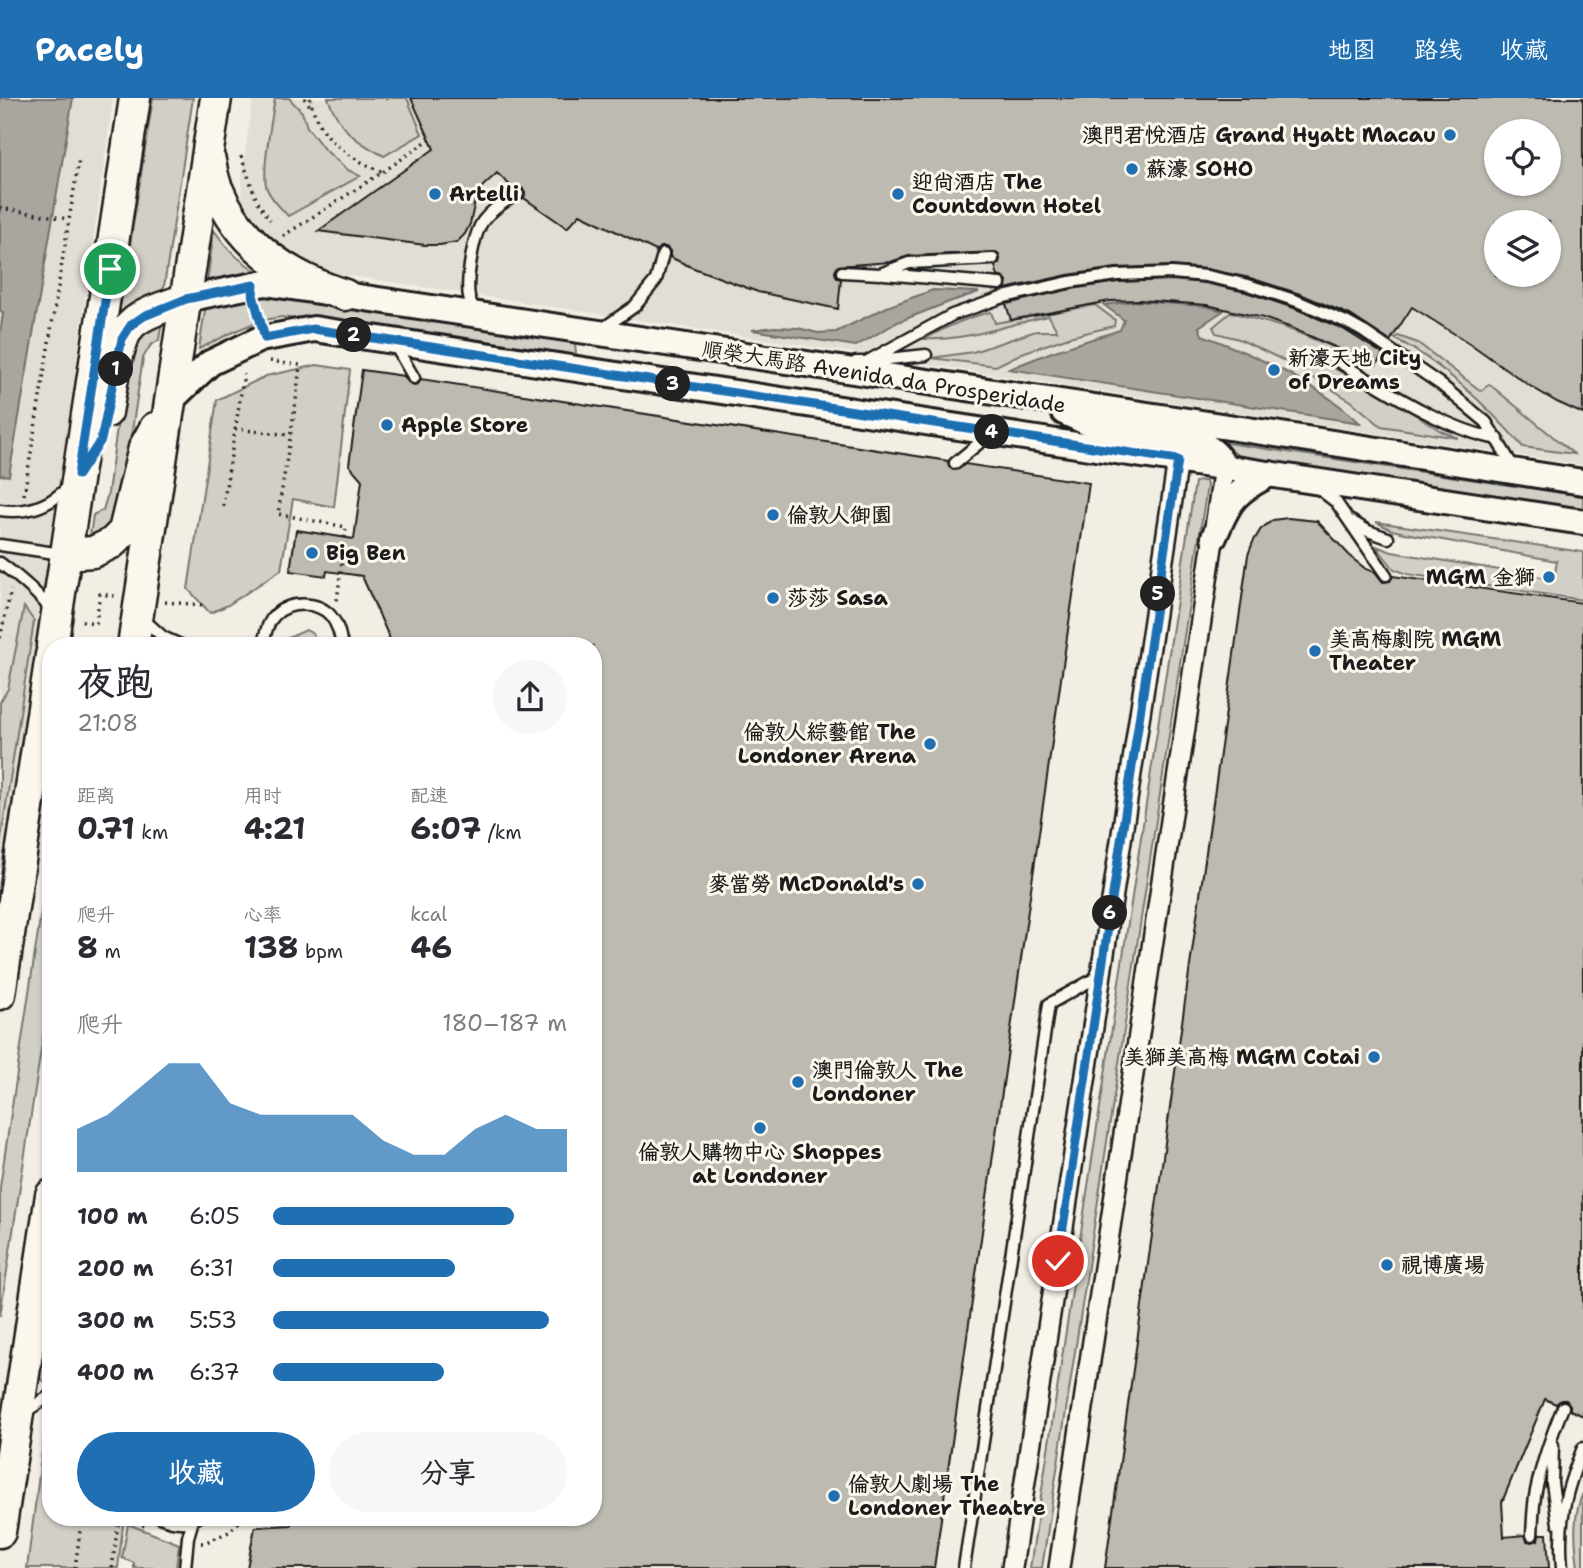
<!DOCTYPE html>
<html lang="zh">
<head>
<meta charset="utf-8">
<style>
	:root { --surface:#fff; --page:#f7f7f7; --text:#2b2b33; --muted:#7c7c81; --accent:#1f6fb2 }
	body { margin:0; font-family:"Shantell Sans","LXGW WenKai TC",sans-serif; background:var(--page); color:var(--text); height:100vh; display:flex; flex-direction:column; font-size:26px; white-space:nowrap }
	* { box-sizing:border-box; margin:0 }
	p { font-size:23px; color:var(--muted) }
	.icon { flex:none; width:38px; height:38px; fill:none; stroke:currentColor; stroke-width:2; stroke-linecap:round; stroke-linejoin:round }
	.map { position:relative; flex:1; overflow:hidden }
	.side { position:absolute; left:42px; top:539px; width:560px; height:889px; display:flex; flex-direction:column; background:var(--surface); border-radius:28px; box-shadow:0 2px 5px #0004 }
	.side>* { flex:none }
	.controls { position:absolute; left:1484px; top:21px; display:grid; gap:14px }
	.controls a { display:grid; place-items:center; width:77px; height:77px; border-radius:50%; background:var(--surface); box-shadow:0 2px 5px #0004; font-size:35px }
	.pin { position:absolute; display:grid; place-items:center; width:60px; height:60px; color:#fff; margin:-30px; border:4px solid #fff; border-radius:50%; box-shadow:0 2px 7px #0007 }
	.km { position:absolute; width:35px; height:35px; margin:-18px; border-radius:50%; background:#222; color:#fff; font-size:19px; line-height:35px; text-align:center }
	.round { display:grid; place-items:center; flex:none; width:74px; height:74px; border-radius:37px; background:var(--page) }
	.headline { display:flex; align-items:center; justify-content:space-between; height:119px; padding:0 35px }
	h1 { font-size:38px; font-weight:700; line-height:52px }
	.figures { display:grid; grid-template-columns:repeat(3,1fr); gap:10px; height:119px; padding:7px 35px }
	.figures div { display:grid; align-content:center }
	.figures b { font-size:30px; font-weight:700 }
	.figures small { font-size:19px; font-weight:400 }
	.figures p { font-size:19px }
	.chart { height:196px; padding:14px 35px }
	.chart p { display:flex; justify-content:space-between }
	.chart svg { width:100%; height:126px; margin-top:7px; fill:var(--accent); opacity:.7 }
	.cta { display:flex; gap:14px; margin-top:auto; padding:14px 35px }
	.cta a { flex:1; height:80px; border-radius:42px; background:var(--accent); color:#fff; font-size:28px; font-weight:700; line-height:80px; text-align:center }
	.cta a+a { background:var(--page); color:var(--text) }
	ul { padding:0 35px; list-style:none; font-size:23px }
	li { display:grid; grid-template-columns:112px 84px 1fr; align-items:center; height:52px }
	li i { height:18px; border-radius:9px; background:var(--accent) }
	header { display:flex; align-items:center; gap:42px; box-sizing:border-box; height:98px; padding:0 35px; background:var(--accent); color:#fff }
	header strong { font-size:33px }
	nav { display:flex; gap:38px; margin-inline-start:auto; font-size:24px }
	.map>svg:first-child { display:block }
	.built { fill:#e2ded5; fill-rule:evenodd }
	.green { fill:#d2cfc6; stroke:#777671; stroke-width:2 }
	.water { fill:#a9a6a0; stroke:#716f6b; stroke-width:2 }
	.building { fill:#bdbab1; stroke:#1c1c1c; stroke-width:2; fill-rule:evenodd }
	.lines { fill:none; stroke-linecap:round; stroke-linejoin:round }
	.service-casing { stroke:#1c1c1c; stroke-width:15 }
	.minor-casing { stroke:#1c1c1c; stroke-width:24 }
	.tertiary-casing { stroke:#1c1c1c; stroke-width:30 }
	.primary-casing { stroke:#1c1c1c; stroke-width:35 }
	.path { stroke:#1c1c1c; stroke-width:3.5; stroke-dasharray:2 5; stroke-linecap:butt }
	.service { stroke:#fbf7ec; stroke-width:10 }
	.minor { stroke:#fbf7ec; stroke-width:19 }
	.tertiary { stroke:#fbf7ec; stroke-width:24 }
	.primary { stroke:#fbf7ec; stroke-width:30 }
	.route-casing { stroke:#fff; stroke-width:14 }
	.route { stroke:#1f6fb2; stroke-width:9 }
	.poi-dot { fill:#1f6fb2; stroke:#fbf7ec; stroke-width:2.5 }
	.labels { text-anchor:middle; stroke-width:6; stroke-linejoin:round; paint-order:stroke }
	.poi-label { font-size:21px; font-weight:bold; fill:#1c1c1c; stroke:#fbf7ec; text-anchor:start }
	.street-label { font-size:21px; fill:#1c1c1c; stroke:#fbf7ec }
</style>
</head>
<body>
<header>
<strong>Pacely</strong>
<nav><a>地图</a><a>路线</a><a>收藏</a></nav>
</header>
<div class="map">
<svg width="1583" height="1470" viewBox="0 0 1583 1470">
	<rect width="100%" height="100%" fill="#f2eee4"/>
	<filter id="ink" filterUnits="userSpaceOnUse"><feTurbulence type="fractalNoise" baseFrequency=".0143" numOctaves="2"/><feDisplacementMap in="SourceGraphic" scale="14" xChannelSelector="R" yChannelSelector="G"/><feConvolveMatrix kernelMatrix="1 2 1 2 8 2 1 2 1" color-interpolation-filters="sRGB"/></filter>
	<g filter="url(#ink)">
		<path class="built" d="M0,0H113L29,605L0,778Z
			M253,0H1583V367L319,173L295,161L267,140L249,116L241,96L243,69ZM1496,33H1549V86H1496ZM1496,124H1549V177H1496Z"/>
		<path class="green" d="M153,0H193L161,208L122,221L119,216Z
			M275,0H289L302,14L307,29L324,51L348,72L360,78L288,118C280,109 272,102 267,91C261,74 272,20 275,0Z
			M328,0H407L422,36L384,58C354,42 340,32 328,0Z
			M214,132C231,156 241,164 266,179C245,178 226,176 207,185Z
			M270,196L571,242L575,246L576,255L573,259H567L282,219C252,222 226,238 199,251L205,212L212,207Z
			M1095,207L1115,222L1114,228L1069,239L1022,255L996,268L931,260L973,254L1036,233H1057L1049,218C1008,226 968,243 925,241C946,229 968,219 991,214L995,225Z
			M1231,214L1286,230L1333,249L1314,260L1384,296L1441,333L1458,340L1381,328L1351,303L1287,264L1239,241L1216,235L1213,229Z
			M162,223L159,242L150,248L143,260L120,412L112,432L89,445L93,417L103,412L108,395L128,250L139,235Z
			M1398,238L1418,245L1481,293L1489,286L1574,356L1523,349C1486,307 1444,266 1394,240Z
			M317,267L350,272L334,409L293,401L281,472L228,507L210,515L188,491L217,302L266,278Z
			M1220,344L1583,398V412L1247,361L1240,359Z
			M1200,383H1206L1207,388L1042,1470H1030L1195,384Z
			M1376,424L1583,454V502L1407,476L1394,471L1376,448L1392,454L1554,481L1557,463L1405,435L1392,432Z
			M24,509L34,523L0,747V604L8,591Z
			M306,532L313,536L319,548H283L288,540Z
			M51,747V887L0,1218V1089Z
			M51,1230V1284H45L36,1277L41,1233Z
			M51,1317V1419H124L118,1470H27L46,1323Z
			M1583,1395V1470H1578C1575,1444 1572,1419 1583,1395Z
			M128,1426L179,1446L176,1470H134V1465L122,1460Z"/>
		<path class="water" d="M0,0H73L9,378L0,377V235L3,215L0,212Z
			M933,192L979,194L949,204L898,224L856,248L752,232L774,229L798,230L818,235L836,234L887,209Z
			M1135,203L1205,208L1223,213L1199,229L1202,237C1255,257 1319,286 1360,325L1009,271L1052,254L1120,232L1124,222L1104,207Z"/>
		<path class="building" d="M411,0H1583V316L1557,304L1530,288L1472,247L1412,209L1390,243L1350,217L1300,196L1250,180L1207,171L1172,168L1116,170L1068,177L1005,191L1007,184L1004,180L998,178L995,168L999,165L1000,161L999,156L996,154L909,158L890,164L838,168L835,174L837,180L841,181L838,211L758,194L691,169L670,159V153L666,149H660L656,153L580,116L567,130L524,100L525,95L522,90L517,89L513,90L497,75L483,88L475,103L470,126L465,136L457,144L440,147H425L318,133L434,51ZM1496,33H1549V86H1496ZM1496,124H1549V177H1496Z
			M1172,182L1205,185L1246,194L1294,210L1343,231L1383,256L1376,267L1289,229L1263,220L1207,207L1139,202L1110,203L1011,222L1006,206L1071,191L1118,184Z
			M362,272L404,278L408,284L413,287L418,286L421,281L948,363L949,369L953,372L959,371L965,366L1089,385L934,1470H247L255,1429L291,1427L293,1419H593V548H393L362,478L327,473L326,478L290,473L296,432L354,441L362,382L349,367Z
			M1288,420L1317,423L1353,461L1366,471L1375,474L1383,484L1390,483L1393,478L1583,505V1318L1570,1312V1307L1566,1302H1561L1556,1306L1545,1301L1502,1404L1504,1439L1525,1437L1527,1443L1532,1444L1538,1442L1539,1436H1547L1549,1470H1105L1248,457L1253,444L1261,431L1273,422Z"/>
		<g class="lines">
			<defs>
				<path id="service" d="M842,174L880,176L909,165L993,161
					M884,176L1000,186
					M476,214C473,209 470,204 469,199C466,182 473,137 483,123C492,111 505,103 518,96
					M602,231L635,208L656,182L663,156
					M395,247L414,280
					M870,263L926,257
					M856,264H866L952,217L1004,199L1070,184L1117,177L1172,175L1206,178L1248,187L1297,203L1346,224L1364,234L1440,286L1486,324L1514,370
					M1339,264C1384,291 1446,332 1498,341
					M955,365L989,337
					M1318,390L1336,404L1386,477
					M0,412C27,416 50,408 69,388
					M1351,423L1368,433L1388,440
					M0,447L62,456
					M0,465C19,479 37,494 52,513
					M143,521L163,539L183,548
					M263,548C265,537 267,525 275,517C289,503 317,503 330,517C338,526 340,537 342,548
					M25,1314L51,1297
					M1553,1347L1552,1385L1558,1426
					M160,1419C172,1424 186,1427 197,1420
					M1532,1437C1533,1422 1533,1407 1536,1393C1542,1364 1552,1336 1563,1309
					M185,1470L188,1439L193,1422
					M964,1470L1049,906L1101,877
					M1562,1470C1558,1422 1565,1394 1583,1350"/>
				<path id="minor" d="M1012,1470L1178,362
					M1059,1470L1224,369"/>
				<path id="tertiary" d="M186,201L265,185L1275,336L1583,384
					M170,303L210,265L260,241L314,231L1583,424
					M1064,314L1104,332L1202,346C1213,352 1219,358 1224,369
					M1214,439C1229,403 1234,394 1270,376"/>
				<path id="primary" d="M210,63C212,72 213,81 217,90C240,147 288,179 345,197
					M107,314C111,293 117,240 132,226C144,214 170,207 186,201
					M66,456L93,454L112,445L124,433L144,350L155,330
					M52,548L135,0
					M133,548L216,0
					M0,896L51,557
					M0,1434L51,1097"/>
			</defs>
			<use href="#service" class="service-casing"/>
			<use href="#minor" class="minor-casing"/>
			<use href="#tertiary" class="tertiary-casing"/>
			<use href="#primary" class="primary-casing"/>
			<path class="path" d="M304,0L311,9
				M310,0C318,40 348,60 383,74
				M241,58L257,103L270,122
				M0,110L68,121
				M283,138L383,74L430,41
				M270,263L300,267L296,303L278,416L346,429L337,503
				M235,331L291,337
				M24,397L79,61
				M223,408L244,276
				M165,504L204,507
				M82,523L96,525L100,496L115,498
				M0,540L11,492
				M123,1419L147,1429
				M201,1445H204L229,1434L244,1419
				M75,1470L82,1419
				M112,1470L119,1419"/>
			<use href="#service" class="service"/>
			<use href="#minor" class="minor"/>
			<use href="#tertiary" class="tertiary"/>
			<use href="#primary" class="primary"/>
		</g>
	</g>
	<g class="lines" filter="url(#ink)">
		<defs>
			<path id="route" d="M110,171L78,377L101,342L122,241L131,227L144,218L186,201L254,187L253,197L265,240L313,231L1178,362L1058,1163"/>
		</defs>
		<use href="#route" class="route-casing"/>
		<use href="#route" class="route"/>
	</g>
	<g class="poi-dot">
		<circle cx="1450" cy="37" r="7"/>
		<circle cx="1132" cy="71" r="7"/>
		<circle cx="435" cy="96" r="7"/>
		<circle cx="898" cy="96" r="7"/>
		<circle cx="1274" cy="272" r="7"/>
		<circle cx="387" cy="327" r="7"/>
		<circle cx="773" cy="417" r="7"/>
		<circle cx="312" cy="455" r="7"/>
		<circle cx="1549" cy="479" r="7"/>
		<circle cx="773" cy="500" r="7"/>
		<circle cx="1315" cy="553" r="7"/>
		<circle cx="930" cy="646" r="7"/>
		<circle cx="918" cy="786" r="7"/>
		<circle cx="1374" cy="959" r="7"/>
		<circle cx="798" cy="984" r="7"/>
		<circle cx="760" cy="1030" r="7"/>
		<circle cx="1387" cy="1167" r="7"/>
		<circle cx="834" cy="1398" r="7"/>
	</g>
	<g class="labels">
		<g class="poi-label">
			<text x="1436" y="44" text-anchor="end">澳門君悅酒店 Grand Hyatt Macau</text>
			<text x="1146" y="78">蘇濠 SOHO</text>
			<text x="912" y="91">迎尚酒店 The<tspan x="912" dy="24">Countdown Hotel</tspan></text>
			<text x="449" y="103">Artelli</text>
			<text x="1288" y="267">新濠天地 City<tspan x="1288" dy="24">of Dreams</tspan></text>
			<text x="401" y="334">Apple Store</text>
			<text x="787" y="424">倫敦人御園</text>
			<text x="326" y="462">Big Ben</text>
			<text x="1535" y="486" text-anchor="end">MGM 金獅</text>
			<text x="787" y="507">莎莎 Sasa</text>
			<text x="1329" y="548">美高梅劇院 MGM<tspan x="1329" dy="24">Theater</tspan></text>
			<text x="916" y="641" text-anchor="end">倫敦人綜藝館 The<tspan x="916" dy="24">Londoner Arena</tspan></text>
			<text x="904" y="793" text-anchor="end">麥當勞 McDonald's</text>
			<text x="1360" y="966" text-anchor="end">美獅美高梅 MGM Cotai</text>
			<text x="812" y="979">澳門倫敦人 The<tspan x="812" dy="24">Londoner</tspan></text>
			<text x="760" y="1061" text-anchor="middle">倫敦人購物中心 Shoppes<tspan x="760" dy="24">at Londoner</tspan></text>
			<text x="1401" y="1174">視博廣場</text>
			<text x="848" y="1393">倫敦人劇場 The<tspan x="848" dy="24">Londoner Theatre</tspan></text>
		</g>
		<g class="street-label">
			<text transform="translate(884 279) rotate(9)" y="7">順榮大馬路 Avenida da Prosperidade</text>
		</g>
	</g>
</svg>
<div class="controls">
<a><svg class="icon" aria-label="locate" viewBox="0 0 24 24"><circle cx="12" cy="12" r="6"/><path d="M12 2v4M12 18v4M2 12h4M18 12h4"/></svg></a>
<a><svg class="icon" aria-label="layers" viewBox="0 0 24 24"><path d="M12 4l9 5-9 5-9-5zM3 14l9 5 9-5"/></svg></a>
</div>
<div class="pin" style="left:110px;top:171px;background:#1e9e55"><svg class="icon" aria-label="arrive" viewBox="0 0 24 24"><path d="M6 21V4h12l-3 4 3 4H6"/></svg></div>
<div class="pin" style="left:1058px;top:1163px;background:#d93025"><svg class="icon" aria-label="check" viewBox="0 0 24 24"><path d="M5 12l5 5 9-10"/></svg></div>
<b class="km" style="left:116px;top:271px">1</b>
<b class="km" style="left:354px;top:237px">2</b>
<b class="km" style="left:673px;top:286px">3</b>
<b class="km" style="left:992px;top:334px">4</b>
<b class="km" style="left:1158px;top:496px">5</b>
<b class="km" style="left:1110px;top:815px">6</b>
<section class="side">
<div class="headline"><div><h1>夜跑</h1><p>21:08</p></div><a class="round"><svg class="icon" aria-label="share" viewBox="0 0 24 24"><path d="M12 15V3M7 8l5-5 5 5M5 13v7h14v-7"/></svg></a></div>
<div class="figures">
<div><p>距离</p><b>0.71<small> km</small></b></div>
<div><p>用时</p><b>4:21</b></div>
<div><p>配速</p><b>6:07<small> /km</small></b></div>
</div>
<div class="figures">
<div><p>爬升</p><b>8<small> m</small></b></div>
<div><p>心率</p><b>138<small> bpm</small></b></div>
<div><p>kcal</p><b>46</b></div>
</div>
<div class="chart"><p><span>爬升</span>180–187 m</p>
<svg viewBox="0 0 160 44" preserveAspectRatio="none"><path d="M0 44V29L10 24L20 15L30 6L40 6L50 20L60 24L70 24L80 24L90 24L100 33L110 38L120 38L130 29L140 24L150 29L160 29V44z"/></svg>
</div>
<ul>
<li><b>100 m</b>6:05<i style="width:82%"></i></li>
<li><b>200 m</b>6:31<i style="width:62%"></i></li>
<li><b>300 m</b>5:53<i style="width:94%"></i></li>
<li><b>400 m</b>6:37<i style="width:58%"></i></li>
</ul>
<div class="cta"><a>收藏</a><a>分享</a></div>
</section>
</div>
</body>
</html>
